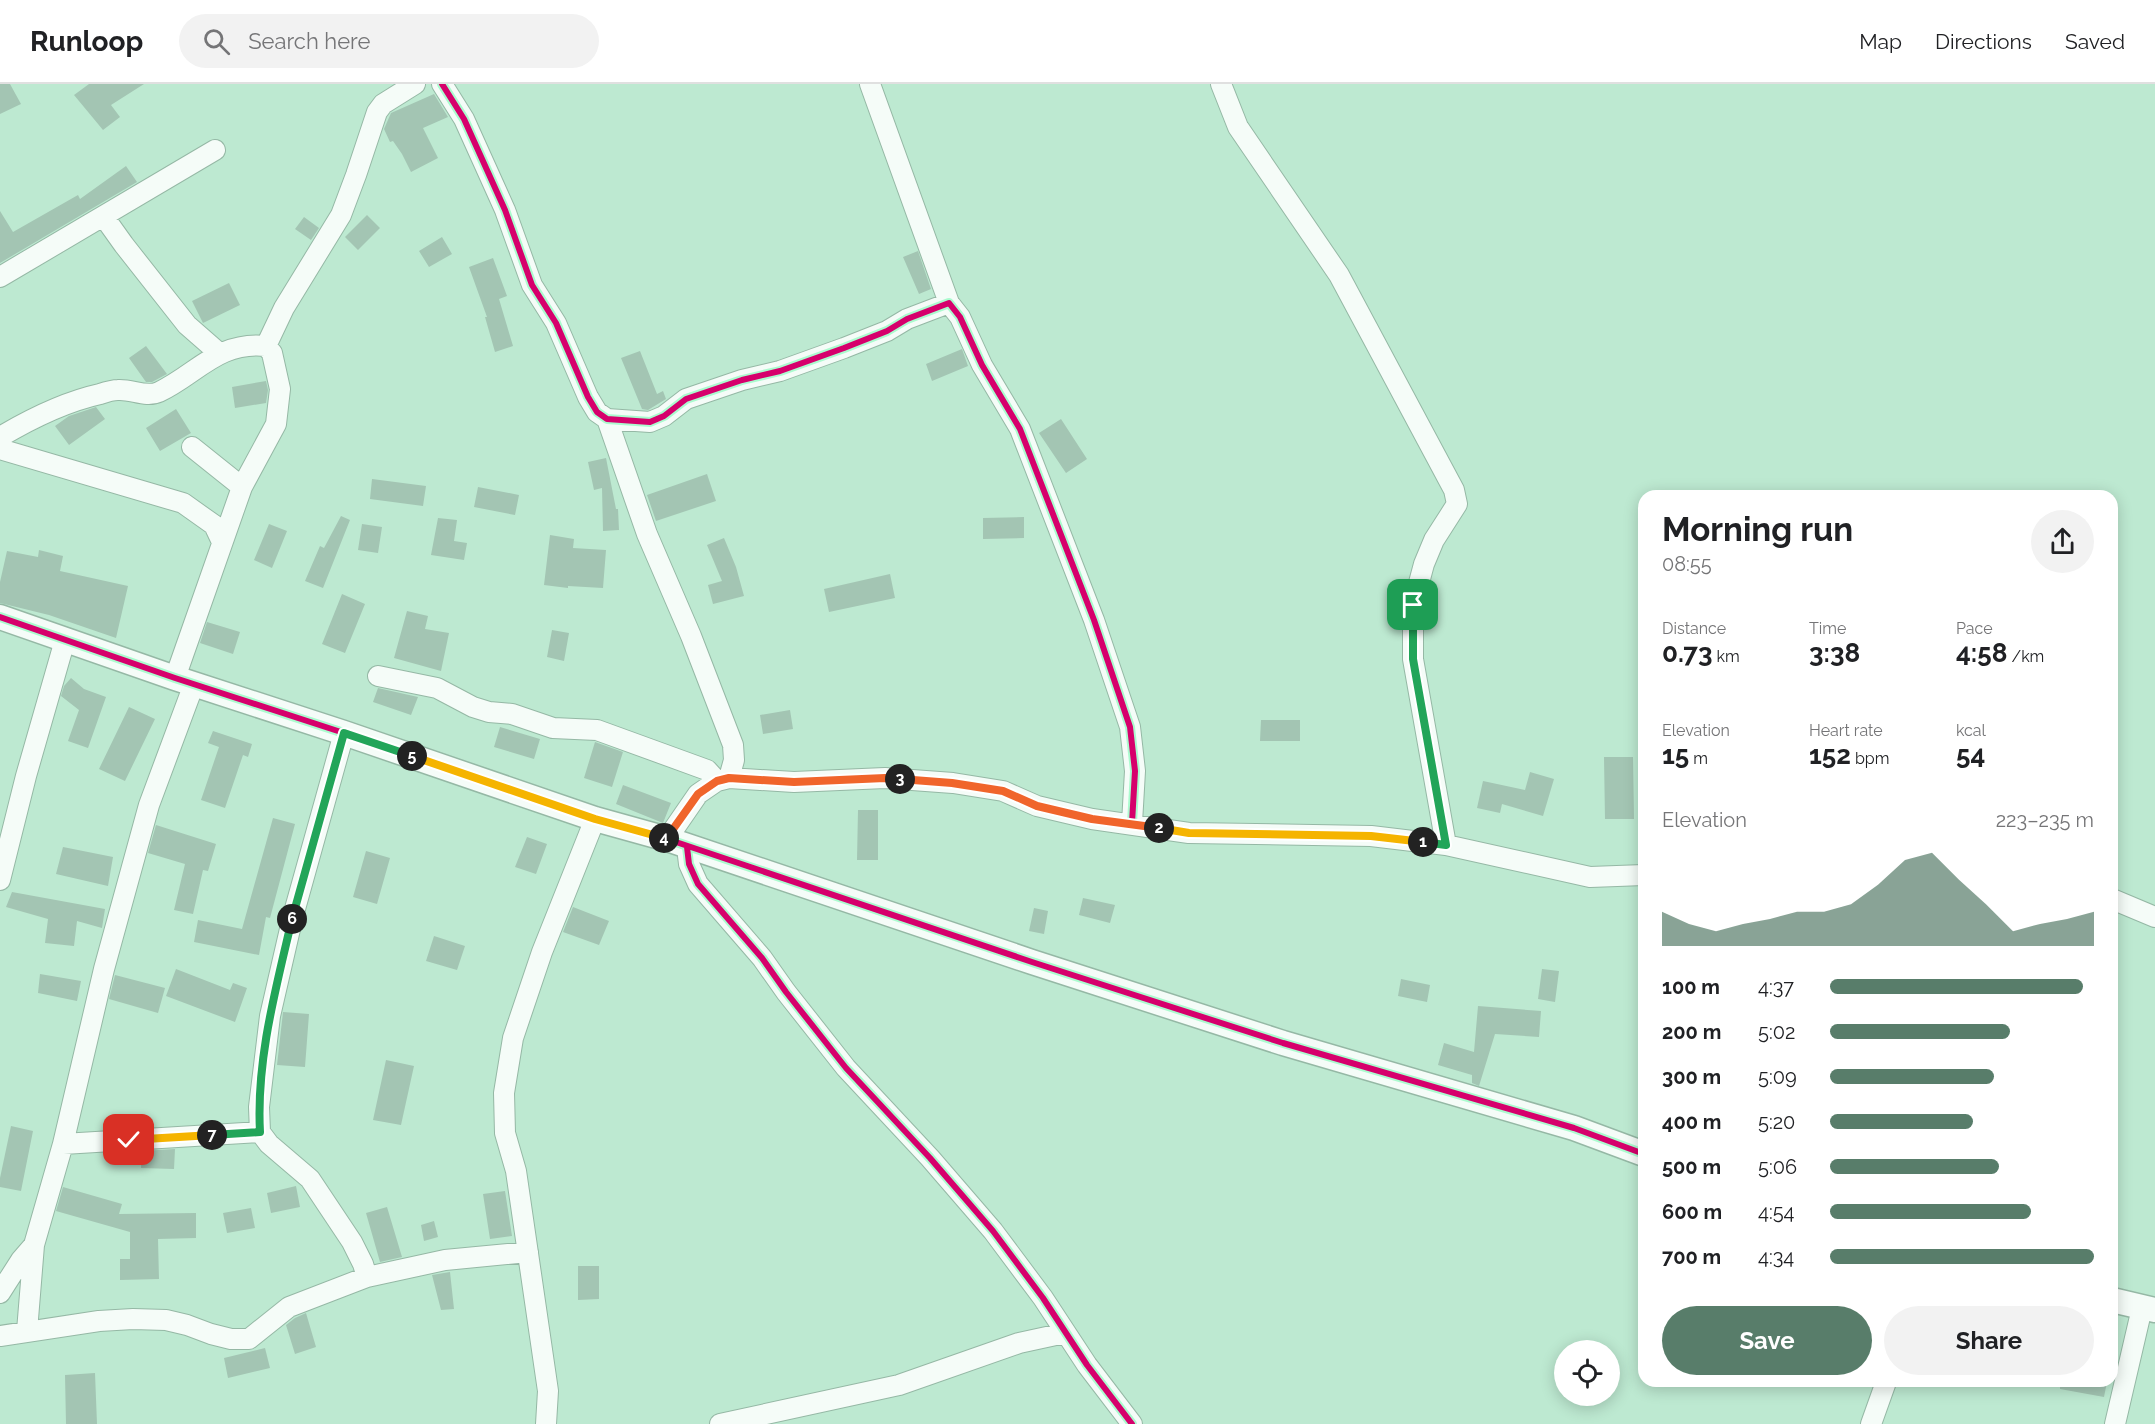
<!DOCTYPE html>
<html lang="en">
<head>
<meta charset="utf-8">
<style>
	:root { --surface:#fff; --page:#f2f2f2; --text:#202124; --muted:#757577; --line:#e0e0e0; --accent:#587d6a }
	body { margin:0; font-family:Raleway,sans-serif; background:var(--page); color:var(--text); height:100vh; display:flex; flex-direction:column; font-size:22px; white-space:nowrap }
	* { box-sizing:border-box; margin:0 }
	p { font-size:20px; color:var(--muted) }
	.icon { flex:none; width:33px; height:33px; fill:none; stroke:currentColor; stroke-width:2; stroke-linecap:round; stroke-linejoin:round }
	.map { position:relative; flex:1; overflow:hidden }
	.details { position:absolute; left:1638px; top:406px; width:480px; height:897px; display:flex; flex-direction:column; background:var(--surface); border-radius:18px; box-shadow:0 3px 15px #0003 }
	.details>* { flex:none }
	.tools { position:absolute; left:1554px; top:1256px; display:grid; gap:12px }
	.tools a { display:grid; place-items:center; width:66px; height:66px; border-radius:50%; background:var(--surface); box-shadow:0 3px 15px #0003; font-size:30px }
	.pin { position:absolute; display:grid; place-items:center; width:51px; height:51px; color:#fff; margin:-26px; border-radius:12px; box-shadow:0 3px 9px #0006 }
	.km { position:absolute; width:30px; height:30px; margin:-15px; border-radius:50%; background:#222; color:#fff; font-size:16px; line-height:30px; text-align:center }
	.round { display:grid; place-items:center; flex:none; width:63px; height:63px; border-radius:32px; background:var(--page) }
	.head { display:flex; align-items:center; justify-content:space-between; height:102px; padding:0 24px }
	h1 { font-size:33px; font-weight:700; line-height:45px }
	.metrics { display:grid; grid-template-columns:repeat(3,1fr); gap:9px; height:102px; padding:6px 24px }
	.metrics div { display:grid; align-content:center }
	.metrics b { font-size:26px; font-weight:700 }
	.metrics small { font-size:16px; font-weight:400 }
	.metrics p { font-size:16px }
	.chart { height:168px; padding:12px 24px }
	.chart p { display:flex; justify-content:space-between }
	.chart svg { width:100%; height:108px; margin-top:6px; fill:var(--accent); opacity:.7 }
	.button { display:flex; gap:12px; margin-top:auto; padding:12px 24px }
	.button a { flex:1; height:69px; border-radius:36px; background:var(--accent); color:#fff; font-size:24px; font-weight:700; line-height:69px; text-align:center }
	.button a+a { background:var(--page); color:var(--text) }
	ul { padding:0 24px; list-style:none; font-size:20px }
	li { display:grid; grid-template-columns:96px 72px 1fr; align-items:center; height:45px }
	li i { height:15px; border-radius:8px; background:var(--accent) }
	header { display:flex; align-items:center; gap:36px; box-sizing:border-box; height:84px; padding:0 30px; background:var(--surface); border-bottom:2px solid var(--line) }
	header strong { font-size:28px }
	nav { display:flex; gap:33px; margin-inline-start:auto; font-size:21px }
	.search { width:420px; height:54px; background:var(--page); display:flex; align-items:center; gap:15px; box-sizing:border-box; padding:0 21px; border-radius:33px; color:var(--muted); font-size:22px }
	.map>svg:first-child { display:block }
	.building { fill:#a3c5b3 }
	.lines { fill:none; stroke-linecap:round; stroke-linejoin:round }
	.minor-casing { stroke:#95b8a5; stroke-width:22 }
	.tertiary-casing { stroke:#95b8a5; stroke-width:27 }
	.minor { stroke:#f5fcf8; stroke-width:20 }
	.tertiary { stroke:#f5fcf8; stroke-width:24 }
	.cycleway-casing { stroke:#abfbcf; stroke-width:10 }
	.cycleway { stroke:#d6006c; stroke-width:6 }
	.split-1-casing { stroke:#fff; stroke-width:12 }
	.split-2-casing { stroke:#fff; stroke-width:12 }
	.split-3-casing { stroke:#fff; stroke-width:12 }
	.split-4-casing { stroke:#fff; stroke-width:12 }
	.split-5-casing { stroke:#fff; stroke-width:12 }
	.split-6-casing { stroke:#fff; stroke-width:12 }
	.split-7-casing { stroke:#fff; stroke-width:12 }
	.split-8-casing { stroke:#fff; stroke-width:12 }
	.split-1 { stroke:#22a559; stroke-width:8 }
	.split-2 { stroke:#f5b400; stroke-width:8 }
	.split-3 { stroke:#f0652b; stroke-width:8 }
	.split-4 { stroke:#f0652b; stroke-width:8 }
	.split-5 { stroke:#f5b400; stroke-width:8 }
	.split-6 { stroke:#22a559; stroke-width:8 }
	.split-7 { stroke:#22a559; stroke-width:8 }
	.split-8 { stroke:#f5b400; stroke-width:8 }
</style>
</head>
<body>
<header>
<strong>Runloop</strong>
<div class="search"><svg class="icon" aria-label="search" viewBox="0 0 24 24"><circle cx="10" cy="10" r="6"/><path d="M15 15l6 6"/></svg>Search here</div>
<nav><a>Map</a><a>Directions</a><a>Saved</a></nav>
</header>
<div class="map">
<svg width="2155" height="1340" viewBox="0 0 2155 1340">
	<rect width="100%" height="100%" fill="#bde9d1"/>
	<path class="building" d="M0,0H10L21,20L0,30Z
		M89,0H144L111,21L120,33L103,46L74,11Z
		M434,10L448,33L423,44L438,74L411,88L402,70L393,57L390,58L384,45L391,29Z
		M126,82L137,98L0,179V127L13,148L78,111L80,115Z
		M367,131L380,144L358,166L345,153Z
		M304,133L319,144L311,156L295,145Z
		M442,153L452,170L429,183L419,167Z
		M918,167L931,205L919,210L903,173Z
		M493,174L507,212L499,215L513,262L495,268L485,233H487L469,183Z
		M229,199L240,221L203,239L192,217Z
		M146,262L167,290L152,298H146L129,274Z
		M962,265L968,282L932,297L926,280Z
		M640,267L657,310L663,307L666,315L648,326L642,325L621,274Z
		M266,297L268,306L266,319L235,324L232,303Z
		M96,323L105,335L69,361L55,342L69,332Z
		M176,325L191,349L160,367L146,344Z
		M1061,335L1087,375L1066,389L1039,349Z
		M606,374L616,425H618L619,446L603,447L602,404L594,406L588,378Z
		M707,390L716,417L656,437L647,411Z
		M372,395L426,402L423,422L370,415Z
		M478,403L519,411L515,431L474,423Z
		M341,432L350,436L323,504L305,497L320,462L324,464Z
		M1024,433V454L983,455V434Z
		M438,434L457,436L454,457L467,459L464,476L431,471Z
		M269,440L287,447L272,484L254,476Z
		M362,440L382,443L378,469L358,466Z
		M550,451L574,455L573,464L606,466L603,504L568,502V504L544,501Z
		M724,454L736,483L744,512L713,520L708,501L722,497L707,461Z
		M39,466L63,472L60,487L128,502L116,554L49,531L0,519V498L7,467L38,473Z
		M890,490L895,514L829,528L824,505Z
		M342,510L365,520L345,569L322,560Z
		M407,527L428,532L425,545L449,549L441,587L394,574Z
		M207,538L240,548L233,570L200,559Z
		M552,546L569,549L564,577L547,573Z
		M71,594L84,605L106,613L88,664L68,657L79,626L61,612L64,602Z
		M378,604L418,613L411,631L373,618Z
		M129,623L155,635L125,697L99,685Z
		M790,626L793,645L763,650L760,631Z
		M1261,636H1300V657H1260Z
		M500,643L540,655L534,675L494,663Z
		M213,647L252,660L248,673L243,671L225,724L201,716L219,663L208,659Z
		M595,658L623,668L612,703L584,694Z
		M1604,673H1633L1634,735H1605Z
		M1530,688L1554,695L1543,732L1502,720L1500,729L1477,724L1483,697L1525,706Z
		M623,701L671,719L663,739L616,720Z
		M858,726H878V776H857Z
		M273,734L295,740L270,834L266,833L259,871L194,858L198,836L242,845Z
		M156,741L216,760L208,787L203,786L193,830L174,826L185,780L148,769Z
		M527,753L547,760L536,790L515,783Z
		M63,763L113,773L108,802L56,790Z
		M366,767L390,774L377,820L353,813Z
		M12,808L105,825L102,844L77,837L74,862L45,859L48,835L6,823Z
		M1083,814L1115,821L1110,839L1079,831Z
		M573,823L609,837L599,861L563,848Z
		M1034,824L1048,827L1044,850L1029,847Z
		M434,852L465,862L457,886L426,877Z
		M176,885L230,906L233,899L247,904L235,938L166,912Z
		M1542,885L1559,887L1555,918L1538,915Z
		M40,890L81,897L77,917L38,909Z
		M115,891L165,904L158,929L109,915Z
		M1401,895L1430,901L1427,918L1398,912Z
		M1478,922L1541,927L1539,953L1495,950L1479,1002L1472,999V991L1438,981L1444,959L1474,968Z
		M283,928L309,930L305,983L277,981Z
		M386,976L414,982L401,1041L373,1036Z
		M11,1042L33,1047L21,1107L0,1103V1094Z
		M175,1065L174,1085L141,1084L142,1067Z
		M296,1102L300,1123L271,1129L267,1109Z
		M63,1103L122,1120L119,1130L196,1129V1154L158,1155L159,1195L120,1196V1175H130V1148L56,1127Z
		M505,1107L512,1152L490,1155L483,1110Z
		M387,1123L402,1173L380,1178L366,1129Z
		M251,1124L255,1144L227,1149L223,1129Z
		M434,1137L438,1153L424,1157L421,1141Z
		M578,1182H599V1215L578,1216Z
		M450,1188L454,1225L441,1226L432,1191Z
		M306,1229L316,1263L295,1270L286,1241L295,1234Z
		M265,1264L270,1284L228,1294L224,1274Z
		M95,1289L97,1340H66L65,1291Z
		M2060,1298H2107L2104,1313L2060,1305Z"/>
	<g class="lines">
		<defs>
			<path id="minor" d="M442,0L464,35L505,126L532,201L556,239L588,313L597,328L607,335L650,338L664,332L686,315L742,296L780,287L844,264L887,247L907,235L949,219L960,233L982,281L1020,345L1094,536L1130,643L1135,687L1132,739
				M870,0L949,219
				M1221,0L1238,43L1339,191L1454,406L1457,420L1434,456L1424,480L1413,521V575L1446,761
				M104,133L124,161L187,241L219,269
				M0,193L215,66
				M266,262L284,224L341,131L356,91L377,28L383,20L415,0
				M607,335L647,450L691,552L733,661L734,676L729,694
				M0,353C32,334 64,318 100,310C106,308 113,306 118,306C132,305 146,314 159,308C197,290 218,257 266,262L272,269L280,305L276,340L242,403L175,594
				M192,363L242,403
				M0,365L183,419L214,441L222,458
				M378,592L437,604L473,623L489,628L512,630L553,644L597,646L707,686L717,697
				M344,649L293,832L270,932L259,1023L260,1048L269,1060L310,1095L352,1158L363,1180L367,1193
				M667,755L698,710L717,697L729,694L794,698L885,694L953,699L1003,707L1037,722L1092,735L1189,749L1371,752L1446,761L1590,793L1644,791
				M687,763L689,780L698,800L762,874L786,908L846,984L930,1074L993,1147L1043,1214L1087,1281L1132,1340
				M0,796L26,692L65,556
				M2112,815L2155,833
				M63,1060L260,1048
				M0,1209L21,1176L34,1161L63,1060L104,885L149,721L194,600
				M27,1247L34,1161
				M0,1252L99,1237L133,1235L166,1236L187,1241L211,1250L231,1255H249L289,1223L367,1193L445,1176L528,1168
				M546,1340L548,1307L516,1087L505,1049L504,1009L513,954L542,868L595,735
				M720,1340L899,1301L1019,1259L1065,1249
				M1871,1340L1886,1298
				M2115,1340L2142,1224"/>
			<path id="tertiary" d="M0,533L175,594L344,649L595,735L667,755L1032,878L1283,959L1574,1044L1644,1070
				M2112,1216L2155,1226"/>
		</defs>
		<use href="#minor" class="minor-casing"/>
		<use href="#tertiary" class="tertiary-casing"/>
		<use href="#minor" class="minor"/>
		<use href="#tertiary" class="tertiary"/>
		<defs>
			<path id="cycleway" d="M442,0L464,35L505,126L532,201L556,239L588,313L597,328L607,335L650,338L664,332L686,315L742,296L780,287L844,264L887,247L907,235L949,219L960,233L982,281L1020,345L1094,536L1130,643L1135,687L1132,739
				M0,533L175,594L344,649L595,735L667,755L1032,878L1283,959L1574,1044L1644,1070
				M687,763L689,780L698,800L762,874L786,908L846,984L930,1074L993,1147L1043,1214L1087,1281L1132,1340"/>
		</defs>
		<use href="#cycleway" class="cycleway-casing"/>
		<use href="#cycleway" class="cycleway"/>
	</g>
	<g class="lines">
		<defs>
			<path id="split-1" d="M1413,521V575L1446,761L1423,758"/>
			<path id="split-2" d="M1159,744L1189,749L1371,752L1423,758"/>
			<path id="split-3" d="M900,695L952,699L1003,707L1037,722L1092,735L1159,744"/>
			<path id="split-4" d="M664,754L666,755L698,710L717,697L729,694L794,698L885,694L900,695"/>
			<path id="split-5" d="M412,672L595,735L664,754"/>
			<path id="split-6" d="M292,835L344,649L412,672"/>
			<path id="split-7" d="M212,1051L260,1048C256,976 276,904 292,835"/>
			<path id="split-8" d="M129,1056L212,1051"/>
		</defs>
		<use href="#split-1" class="split-1-casing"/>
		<use href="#split-2" class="split-2-casing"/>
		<use href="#split-3" class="split-3-casing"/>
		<use href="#split-4" class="split-4-casing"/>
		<use href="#split-5" class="split-5-casing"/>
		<use href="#split-6" class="split-6-casing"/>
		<use href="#split-7" class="split-7-casing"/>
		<use href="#split-8" class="split-8-casing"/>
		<use href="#split-1" class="split-1"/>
		<use href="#split-2" class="split-2"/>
		<use href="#split-3" class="split-3"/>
		<use href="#split-4" class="split-4"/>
		<use href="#split-5" class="split-5"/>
		<use href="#split-6" class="split-6"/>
		<use href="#split-7" class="split-7"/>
		<use href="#split-8" class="split-8"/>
	</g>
</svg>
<div class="tools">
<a><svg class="icon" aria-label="locate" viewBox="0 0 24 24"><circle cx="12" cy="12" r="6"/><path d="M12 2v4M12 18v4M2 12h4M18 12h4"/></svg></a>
</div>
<div class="pin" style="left:1413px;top:521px;background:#1e9e55"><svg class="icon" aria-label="arrive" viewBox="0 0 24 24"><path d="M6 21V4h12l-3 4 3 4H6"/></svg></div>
<div class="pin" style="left:129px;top:1056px;background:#d93025"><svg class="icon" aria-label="check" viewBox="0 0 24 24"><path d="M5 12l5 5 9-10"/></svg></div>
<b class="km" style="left:1423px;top:758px">1</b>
<b class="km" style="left:1159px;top:744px">2</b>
<b class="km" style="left:900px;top:695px">3</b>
<b class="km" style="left:664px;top:754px">4</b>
<b class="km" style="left:412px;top:672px">5</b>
<b class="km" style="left:292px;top:835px">6</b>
<b class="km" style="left:212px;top:1051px">7</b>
<section class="details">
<div class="head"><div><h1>Morning run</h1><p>08:55</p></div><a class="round"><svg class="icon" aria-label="share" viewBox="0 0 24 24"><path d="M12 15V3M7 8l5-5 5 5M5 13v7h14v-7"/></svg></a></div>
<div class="metrics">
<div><p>Distance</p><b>0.73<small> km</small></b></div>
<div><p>Time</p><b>3:38</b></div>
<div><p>Pace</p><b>4:58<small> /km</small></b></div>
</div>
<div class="metrics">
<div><p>Elevation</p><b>15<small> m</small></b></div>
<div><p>Heart rate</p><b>152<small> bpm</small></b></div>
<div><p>kcal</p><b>54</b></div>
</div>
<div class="chart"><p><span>Elevation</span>223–235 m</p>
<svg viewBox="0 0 160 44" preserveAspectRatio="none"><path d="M0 44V30L10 35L20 38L30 35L40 33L50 30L60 30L70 27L80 19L90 9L100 6L110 17L120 27L130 38L140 35L150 33L160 30V44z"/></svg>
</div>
<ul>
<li><b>100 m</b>4:37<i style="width:96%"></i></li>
<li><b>200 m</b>5:02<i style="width:68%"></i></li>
<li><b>300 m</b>5:09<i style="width:62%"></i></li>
<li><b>400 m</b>5:20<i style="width:54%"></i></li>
<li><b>500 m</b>5:06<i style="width:64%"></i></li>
<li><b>600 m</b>4:54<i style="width:76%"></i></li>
<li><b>700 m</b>4:34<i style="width:100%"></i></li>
</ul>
<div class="button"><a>Save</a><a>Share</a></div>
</section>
</div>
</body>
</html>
